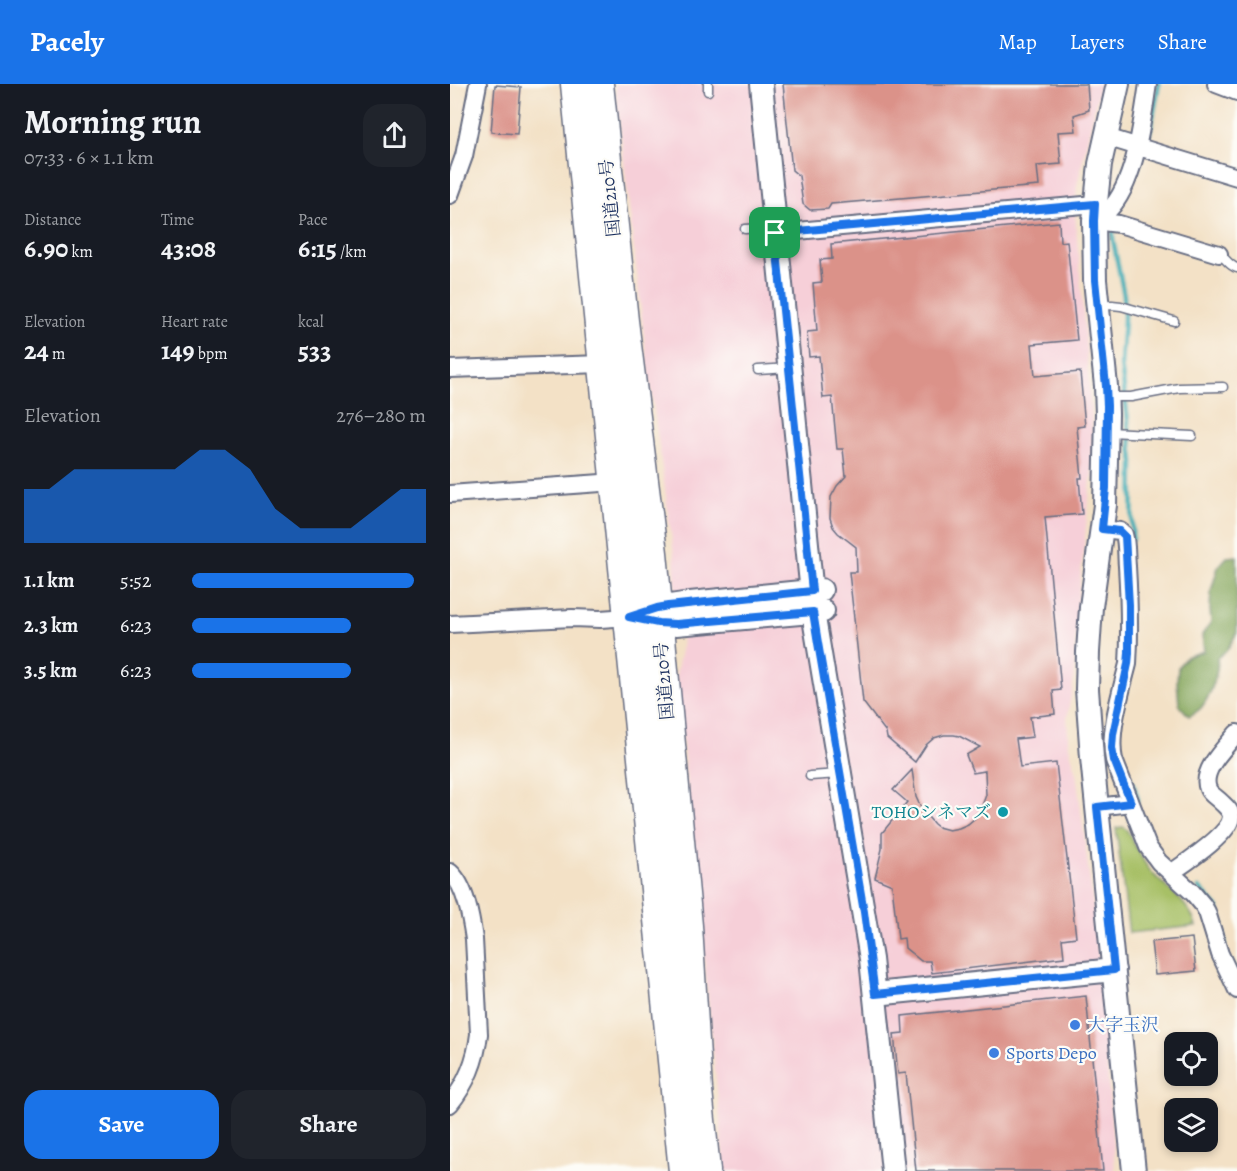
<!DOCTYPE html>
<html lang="en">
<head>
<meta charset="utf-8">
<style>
	:root { --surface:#171b24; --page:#20242c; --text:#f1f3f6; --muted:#9ea1a6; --accent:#1a73e8 }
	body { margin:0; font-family:Alegreya,"Noto Serif JP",serif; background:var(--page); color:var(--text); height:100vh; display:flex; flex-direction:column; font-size:22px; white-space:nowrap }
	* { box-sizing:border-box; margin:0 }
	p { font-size:20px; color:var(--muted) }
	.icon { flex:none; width:33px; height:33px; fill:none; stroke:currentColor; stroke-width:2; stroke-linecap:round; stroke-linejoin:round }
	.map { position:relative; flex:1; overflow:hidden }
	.details { display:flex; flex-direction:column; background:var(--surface); width:450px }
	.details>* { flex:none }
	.tools { position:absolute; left:714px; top:948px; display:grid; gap:12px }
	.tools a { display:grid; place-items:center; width:54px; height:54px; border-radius:12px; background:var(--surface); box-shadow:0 3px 9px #0003; font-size:30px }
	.pin { position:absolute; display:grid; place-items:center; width:51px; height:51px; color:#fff; margin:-26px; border-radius:12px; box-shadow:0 3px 9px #0006 }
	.round { display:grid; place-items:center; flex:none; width:63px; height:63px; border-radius:18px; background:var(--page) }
	.head { display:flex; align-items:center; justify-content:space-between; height:102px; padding:0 24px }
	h1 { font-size:33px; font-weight:700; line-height:45px }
	.figures { display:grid; grid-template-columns:repeat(3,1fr); gap:9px; height:102px; padding:6px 24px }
	.figures div { display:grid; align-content:center }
	.figures b { font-size:26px; font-weight:700 }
	.figures small { font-size:16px; font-weight:400 }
	.figures p { font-size:16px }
	.chart { height:168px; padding:12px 24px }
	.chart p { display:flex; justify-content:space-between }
	.chart svg { width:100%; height:108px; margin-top:6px; fill:var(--accent); opacity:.7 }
	.button { display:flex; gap:12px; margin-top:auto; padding:12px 24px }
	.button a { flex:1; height:69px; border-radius:18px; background:var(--accent); color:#fff; font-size:24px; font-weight:700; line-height:69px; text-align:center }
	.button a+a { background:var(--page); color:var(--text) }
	ul { padding:0 24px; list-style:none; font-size:20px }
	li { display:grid; grid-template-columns:96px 72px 1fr; align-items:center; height:45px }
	li i { height:15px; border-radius:8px; background:var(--accent) }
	header { display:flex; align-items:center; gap:36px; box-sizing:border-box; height:84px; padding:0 30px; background:var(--accent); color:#fff }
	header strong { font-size:28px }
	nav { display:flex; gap:33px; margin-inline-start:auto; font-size:21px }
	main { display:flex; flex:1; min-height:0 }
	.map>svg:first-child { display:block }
	.built { fill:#f6cfd8 }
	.green { fill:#a7c066; stroke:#617862; stroke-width:1.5 }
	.forest { fill:#85a65b; stroke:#506a5c; stroke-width:1.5 }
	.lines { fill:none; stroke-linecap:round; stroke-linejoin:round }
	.stream { stroke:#3aacb5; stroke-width:4.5 }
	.building { fill:#db9289 }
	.lane-casing { stroke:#676d82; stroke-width:11 }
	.street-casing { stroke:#676d82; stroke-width:20 }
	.secondary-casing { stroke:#676d82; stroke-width:26 }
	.highway-casing { stroke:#676d82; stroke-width:33 }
	.lane { stroke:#fff; stroke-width:8 }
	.street { stroke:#fff; stroke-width:16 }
	.secondary { stroke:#fff; stroke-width:22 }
	.highway { stroke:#fff; stroke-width:30 }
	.route-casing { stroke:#fff; stroke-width:12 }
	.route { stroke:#1a73e8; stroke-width:8 }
	.culture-dot { fill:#0f9aa8; stroke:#fdfcf7; stroke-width:2 }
	.shop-dot { fill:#3f7fe0; stroke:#fdfcf7; stroke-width:2 }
	.labels { text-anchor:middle; stroke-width:4.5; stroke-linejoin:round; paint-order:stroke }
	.street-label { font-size:18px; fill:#1b2f5e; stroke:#fdfcf7 }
	.culture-label { font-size:18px; fill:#0d838f; stroke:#fdfcf7; text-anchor:end }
	.shop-label { font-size:18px; fill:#366cbe; stroke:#fdfcf7; text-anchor:start }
</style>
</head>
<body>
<header>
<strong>Pacely</strong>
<nav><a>Map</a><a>Layers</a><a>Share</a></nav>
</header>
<main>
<section class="details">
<div class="head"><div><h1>Morning run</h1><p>07:33 · 6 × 1.1 km</p></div><a class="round"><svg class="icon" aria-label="share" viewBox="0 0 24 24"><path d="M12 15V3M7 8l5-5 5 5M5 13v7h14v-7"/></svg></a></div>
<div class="figures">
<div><p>Distance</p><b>6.90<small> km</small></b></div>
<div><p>Time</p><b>43:08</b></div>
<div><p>Pace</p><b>6:15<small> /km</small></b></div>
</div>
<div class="figures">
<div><p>Elevation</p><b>24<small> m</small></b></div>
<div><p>Heart rate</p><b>149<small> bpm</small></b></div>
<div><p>kcal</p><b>533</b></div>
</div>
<div class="chart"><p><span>Elevation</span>276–280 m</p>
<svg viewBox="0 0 160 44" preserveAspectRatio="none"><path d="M0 44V22L10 22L20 14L30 14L40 14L50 14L60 14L70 6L80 6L90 14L100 30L110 38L120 38L130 38L140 30L150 22L160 22V44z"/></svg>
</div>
<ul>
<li><b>1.1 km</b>5:52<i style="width:95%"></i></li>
<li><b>2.3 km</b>6:23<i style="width:68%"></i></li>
<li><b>3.5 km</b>6:23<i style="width:68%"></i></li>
</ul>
<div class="button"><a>Save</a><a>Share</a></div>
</section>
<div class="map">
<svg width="787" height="1087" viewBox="0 0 787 1087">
	<rect width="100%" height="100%" fill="#fdfcf7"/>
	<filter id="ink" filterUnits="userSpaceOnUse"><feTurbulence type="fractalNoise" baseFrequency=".0167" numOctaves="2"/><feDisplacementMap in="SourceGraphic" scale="12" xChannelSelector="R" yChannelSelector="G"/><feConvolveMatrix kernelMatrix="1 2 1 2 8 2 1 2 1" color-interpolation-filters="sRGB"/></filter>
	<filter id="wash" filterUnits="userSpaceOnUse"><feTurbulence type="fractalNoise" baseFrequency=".008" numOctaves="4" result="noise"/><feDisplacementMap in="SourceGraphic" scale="24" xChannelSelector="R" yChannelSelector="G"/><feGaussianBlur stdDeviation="1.35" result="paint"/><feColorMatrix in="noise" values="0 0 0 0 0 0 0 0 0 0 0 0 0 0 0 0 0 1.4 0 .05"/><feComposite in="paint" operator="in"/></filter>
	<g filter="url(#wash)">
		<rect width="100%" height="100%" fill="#f3e1c6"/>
		<path class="built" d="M165,0H650L627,102L625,128L642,339V388L627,525L623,601L617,634L619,663L626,688L648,860L665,1087H275L226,590L232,561L226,510L224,471L195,261Z"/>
		<path class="green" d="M673,743L677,746C683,758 690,772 698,784C712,803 741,818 746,842L679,849L666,744Z"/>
		<path class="forest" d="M787,472V549L777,566L767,574C770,587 760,613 751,624C748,627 743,630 739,632L729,621L727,597L728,583L736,573L754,567L752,551L761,538L760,525L761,507L768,483L777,473Z"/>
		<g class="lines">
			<path class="stream" d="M696,62L702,38L709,0
				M663,141V156L674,212V236L671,280L683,377L682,455
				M679,694L683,699L688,716
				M749,804L767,823L775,860"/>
		</g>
		<g id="blocks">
			<path class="building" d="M333,0H637L639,26L624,31L626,47L608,48L611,80L587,82L589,102L381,120L378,125L360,126L353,120L349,92L342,86Z
				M45,1L71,3L67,50L41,48Z
				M609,138L610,158L617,157L627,256L582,260L585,292L630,288L635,342L627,343L632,394H629L632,430L595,433L611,606L603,607L605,630L580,633L583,653L566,655L570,683L606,679L626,853L612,855L614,873L482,889L480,877H471L455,864L454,854L448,855L442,801L425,794L432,765V749L457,718L443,706L462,686L466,713L472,726L484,740L488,743L499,746L509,744L518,740L525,734L530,727L536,711L535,687L523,689L516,671L530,663L509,652L504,651H494L484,654L476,661L465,678L437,654L436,648L413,618L399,488H407L406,463L388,449L383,443L380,434L381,413L387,402L396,392L393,365H387L382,313L373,314L369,272L359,273L357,248L367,247L363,199L372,198L370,176L382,175L381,160Z
				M742,854L746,887L705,891L701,858Z
				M636,912L653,1087H466L456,989L448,990L444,950L453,949L452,932Z"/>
		</g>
	</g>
	<g filter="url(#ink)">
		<use href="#blocks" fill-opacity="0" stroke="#676d82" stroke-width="1.5"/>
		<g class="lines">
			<defs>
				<path id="lane" d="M258,0V7
					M295,145L325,143
					M769,170C776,174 779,182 787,184
					M649,222L662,221L671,222L724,237
					M308,286L339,284
					M657,313H681L729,304L773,303
					M659,348L742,352
					M360,692L389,690"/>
				<path id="street" d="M766,0L787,8
					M656,53L787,93
					M0,111L14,72L28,0
					M644,137C649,134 655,130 659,126C686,98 692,37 698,0
					M644,137L669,140L769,170
					M325,149L645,120
					M0,285L153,280
					M0,410L165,398
					M652,445L670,447L674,450C677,460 676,472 677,482C679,515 680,548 678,580C671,608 658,649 664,676L698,763L709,778L743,809L753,821L757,828L770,870L787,906
					M0,540L122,534L150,535L179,533
					M647,723L681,719
					M0,788C16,802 21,835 24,855L29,950C26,977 17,999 0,1020
					M721,789C735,779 780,750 781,733C781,726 775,722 771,718C767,714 760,710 758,705C750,686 776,663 787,649"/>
				<path id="secondary" d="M311,0L365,540L421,875L443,1087
					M668,0L650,80L644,137L645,196L656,302L657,330L655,421L641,523L638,568L637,605L642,674L684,1087
					M192,529L207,524L240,519L371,506
					M195,536L208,539L226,540L373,527
					M425,910L664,886"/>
				<path id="highway" d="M126,0L234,1087
					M148,0L173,237L202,469L237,842L247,1006L255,1087"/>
			</defs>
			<use href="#lane" class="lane-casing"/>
			<use href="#street" class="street-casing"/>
			<use href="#secondary" class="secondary-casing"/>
			<use href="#highway" class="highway-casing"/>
			<use href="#lane" class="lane"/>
			<use href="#street" class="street"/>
			<use href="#secondary" class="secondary"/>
			<use href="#highway" class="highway"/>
		</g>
	</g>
	<g class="lines" filter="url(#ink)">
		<defs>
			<path id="route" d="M645,120L644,137L645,196L656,302L657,322L656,404L652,445L670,447L675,452L679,521V569L678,580L663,650L662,664L664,676L681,719L647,723L664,886L425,910L414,828L368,559L363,528L226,540L208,539L179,533L207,524L218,522L362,507L325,149Z"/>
		</defs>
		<use href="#route" class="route-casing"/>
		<use href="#route" class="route"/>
	</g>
	<circle class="culture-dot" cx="553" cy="728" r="6"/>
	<g class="shop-dot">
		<circle cx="625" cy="941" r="6"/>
		<circle cx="544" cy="969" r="6"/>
	</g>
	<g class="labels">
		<g class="street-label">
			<text transform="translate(160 114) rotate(-96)" y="6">国道210号</text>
			<text transform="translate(214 597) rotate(-95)" y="6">国道210号</text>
		</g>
		<g class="culture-label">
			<text x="541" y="734">TOHOシネマズ</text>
		</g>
		<g class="shop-label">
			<text x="637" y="947">大字玉沢</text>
			<text x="556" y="975">Sports Depo</text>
		</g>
	</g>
</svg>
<div class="tools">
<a><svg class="icon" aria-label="locate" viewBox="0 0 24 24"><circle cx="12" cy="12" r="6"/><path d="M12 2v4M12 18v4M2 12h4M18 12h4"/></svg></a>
<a><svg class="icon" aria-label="layers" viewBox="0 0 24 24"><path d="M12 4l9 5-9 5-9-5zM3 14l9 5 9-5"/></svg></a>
</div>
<div class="pin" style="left:325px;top:149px;background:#1e9e55"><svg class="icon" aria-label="arrive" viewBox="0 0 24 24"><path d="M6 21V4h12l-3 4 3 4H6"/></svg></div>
</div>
</main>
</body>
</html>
